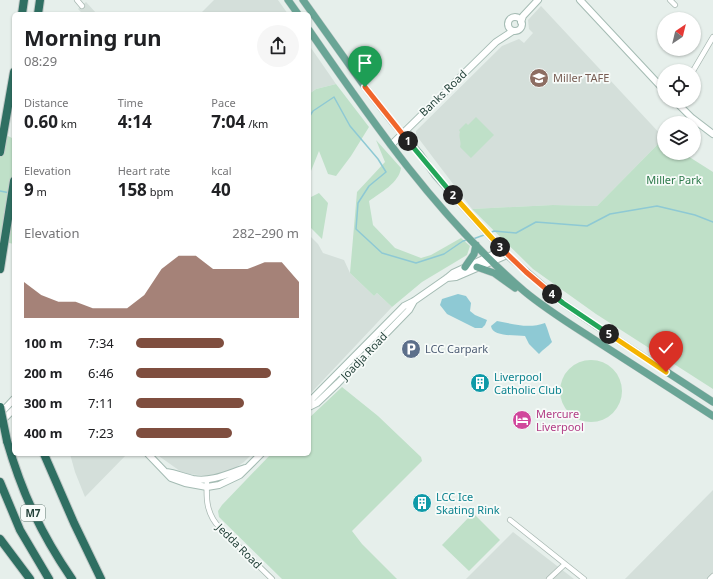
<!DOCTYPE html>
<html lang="en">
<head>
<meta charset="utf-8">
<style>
	:root { --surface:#fff; --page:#f6f6f6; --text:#202124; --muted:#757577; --accent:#7f4e3f }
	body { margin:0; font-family:"Noto Sans",sans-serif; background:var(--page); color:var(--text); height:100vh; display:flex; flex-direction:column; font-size:15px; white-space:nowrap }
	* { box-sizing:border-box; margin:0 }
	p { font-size:13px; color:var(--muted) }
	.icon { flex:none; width:22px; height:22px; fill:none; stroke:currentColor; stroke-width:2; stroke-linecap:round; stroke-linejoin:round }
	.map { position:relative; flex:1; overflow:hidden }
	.drawer { position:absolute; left:12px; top:12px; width:299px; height:444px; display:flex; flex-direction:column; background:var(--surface); border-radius:6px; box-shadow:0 1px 3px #0004 }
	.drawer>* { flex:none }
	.needle { width:26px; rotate:35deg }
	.tools { position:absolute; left:657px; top:12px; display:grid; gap:8px }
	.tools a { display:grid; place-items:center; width:44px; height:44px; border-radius:50%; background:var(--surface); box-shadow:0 1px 3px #0004; font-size:20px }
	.pin { position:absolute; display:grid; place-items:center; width:34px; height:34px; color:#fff; margin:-41px -17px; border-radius:50% 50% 50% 0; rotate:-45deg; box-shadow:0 0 4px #0007 }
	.pin .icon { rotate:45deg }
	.km { position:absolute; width:20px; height:20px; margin:-10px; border-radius:50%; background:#222; color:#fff; font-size:11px; line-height:20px; text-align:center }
	.round { display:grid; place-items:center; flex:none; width:42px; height:42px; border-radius:21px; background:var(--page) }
	.summary { display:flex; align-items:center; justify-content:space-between; height:68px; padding:0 12px }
	h1 { font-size:22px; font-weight:700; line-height:30px }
	.metrics { display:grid; grid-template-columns:repeat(3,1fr); gap:6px; height:68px; padding:4px 12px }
	.metrics div { display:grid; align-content:center }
	.metrics b { font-size:17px; font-weight:700 }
	.metrics small { font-size:11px; font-weight:400 }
	.metrics p { font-size:11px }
	.chart { height:112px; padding:8px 12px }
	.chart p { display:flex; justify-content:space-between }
	.chart svg { width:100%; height:72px; margin-top:4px; fill:var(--accent); opacity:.7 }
	ul { padding:0 12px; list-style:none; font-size:13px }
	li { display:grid; grid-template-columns:64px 48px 1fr; align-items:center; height:30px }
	li i { height:10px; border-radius:5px; background:var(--accent) }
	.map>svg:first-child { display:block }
	.built { fill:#d4dfda }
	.green { fill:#bfe0c8 }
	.water { fill:#8ec9d4 }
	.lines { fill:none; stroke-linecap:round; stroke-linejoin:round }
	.stream { stroke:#8ec9d4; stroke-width:1.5 }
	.street-casing { stroke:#a8b8b2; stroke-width:6 }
	.secondary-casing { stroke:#a4bbb3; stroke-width:8 }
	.primary-casing { stroke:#c2cac8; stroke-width:8 }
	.highway-casing { stroke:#c2cac8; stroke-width:10 }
	.street { stroke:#fff; stroke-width:4.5 }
	.secondary { stroke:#fff; stroke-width:6 }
	.primary { stroke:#6aa596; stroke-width:7 }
	.highway { stroke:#2f6f62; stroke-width:8 }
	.highway-bridge-casing { stroke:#c2cac8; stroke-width:10; stroke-linecap:butt }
	.highway-bridge { stroke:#2f6f62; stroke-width:8 }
	.split-1-casing { stroke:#fff; stroke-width:8 }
	.split-2-casing { stroke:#fff; stroke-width:8 }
	.split-3-casing { stroke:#fff; stroke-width:8 }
	.split-4-casing { stroke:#fff; stroke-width:8 }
	.split-5-casing { stroke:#fff; stroke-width:8 }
	.split-6-casing { stroke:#fff; stroke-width:8 }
	.split-1 { stroke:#f0652b; stroke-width:5 }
	.split-2 { stroke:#22a559; stroke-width:5 }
	.split-3 { stroke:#f5b400; stroke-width:5 }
	.split-4 { stroke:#f0652b; stroke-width:5 }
	.split-5 { stroke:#22a559; stroke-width:5 }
	.split-6 { stroke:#f5b400; stroke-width:5 }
	.labels { text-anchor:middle; stroke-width:3.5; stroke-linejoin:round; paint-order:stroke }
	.shield { fill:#f7fbf9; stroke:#637a73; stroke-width:1 }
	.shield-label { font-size:10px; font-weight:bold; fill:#24423a }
	.education-label { font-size:11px; fill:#785e54; stroke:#f7fbf9; text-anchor:start }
	.street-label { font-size:11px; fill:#24423a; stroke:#f7fbf9 }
	.park-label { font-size:11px; fill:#2d7a4b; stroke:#f7fbf9 }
	.service-label { font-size:11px; fill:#4e5e75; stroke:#f7fbf9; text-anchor:start }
	.culture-label { font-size:11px; fill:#0d838f; stroke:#f7fbf9; text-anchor:start }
	.hotel-label { font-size:11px; fill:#b23c85; stroke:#f7fbf9; text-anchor:start }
</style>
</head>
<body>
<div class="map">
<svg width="713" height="579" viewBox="0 0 713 579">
	<rect width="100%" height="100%" fill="#e6efeb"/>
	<path class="built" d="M214,0H278L288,14H200Z
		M86,2L97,14H83L78,9Z
		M541,6L664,138L597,206L553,205L472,209L416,135V131L502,46L519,39L524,43L533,33L529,29L528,20Z
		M309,45L336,84L316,89L309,94Z
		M309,235L318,244L323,253L344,260L350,273L374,296L377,293L392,307L309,395Z
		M70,454H127L85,497L75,472Z
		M156,454H252L244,462L235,468L221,474L210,476L187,474L180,471Z
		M713,490V579H625Z
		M513,532L574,579H466Z"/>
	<path class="green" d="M336,84L369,127L351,156L336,176L328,174L319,151L309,176V94L316,89Z
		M476,117L494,135L471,158L460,147C462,142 458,137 460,132L459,130L466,123L468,125Z
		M0,132L14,139V244L0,241Z
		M664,138V153H683L713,172V389L596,314L533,269L472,209L553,205L597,206Z
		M376,140L401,168C399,183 380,193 369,201L373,225L395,248L421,258L431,255L461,238L470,246L467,255L422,282L392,307L377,293L374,296L350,273L357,192L385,162Z
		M319,193L328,203L322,239L309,226V198Z
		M560 391a31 31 0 1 1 62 0a31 31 0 1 1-62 0Z
		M342,387L378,416L421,457L422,461L352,531L362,544L397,579H282L219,517L218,511L222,505L271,454H309V418Z
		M473,513L500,540L469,571L442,545Z"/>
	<path class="water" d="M458,294L466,296L471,303L470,311L475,315L487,320L485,325L482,328H475L447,314L440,305L442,299Z
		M497,321C513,324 529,329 545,323C548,329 549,336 552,342C548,347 543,349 539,354L529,344L525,336C516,335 492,337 491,326Z"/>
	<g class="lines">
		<path class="stream" d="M309,117L313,111L334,97L350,126L378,159L386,172L369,186L358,203L356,229L382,253L416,263L444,254L463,241L467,240
			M0,191L10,193
			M490,233L494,231L516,233L536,222L587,226L610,214L657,206L695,215L713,222
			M473,239L484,235"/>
		<defs>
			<path id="street" d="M77,0L82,6
				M670,0L675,5
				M693,71L713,37
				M207,480C206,498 206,514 220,528L272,579
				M510,520L584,579
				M549,579L565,564
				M710,579L713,576"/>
			<path id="secondary" d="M580,0L664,90
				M508 24a7 7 0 1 1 14 0a7 7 0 1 1-14 0Z
				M521,22L523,16L538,0
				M675,101L692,118L713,134
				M391,145L496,42L513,31
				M447,278L456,277L507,255
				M309,404L312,399L404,306L414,301L447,278L453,273L503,250
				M309,407L317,403L338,383L409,310L414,301
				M0,414L14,399
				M1,422L14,409
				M148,454L171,478L185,483L207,487L219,485L240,475L261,454
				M166,472C175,473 184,477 193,479C212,482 227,474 245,468"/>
			<path id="primary" d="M288,0L298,14
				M303,0L365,87L394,124L420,154L435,175L451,193L507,255L563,303L598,327L713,402
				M309,30C373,123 438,217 524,291C548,311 575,327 601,344C638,368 676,392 713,416
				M465,267L474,254L476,245
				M477,267L494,273L515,288"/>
			<path id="highway" d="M22,14L24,0
				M38,14L40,0
				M0,152L14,72
				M0,269L14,181
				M7,441C22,493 41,534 72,579
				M44,454L74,523L101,579
				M0,482L20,530L49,579
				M0,539L30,579"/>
		</defs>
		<use href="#street" class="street-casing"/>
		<use href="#secondary" class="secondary-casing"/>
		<use href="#primary" class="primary-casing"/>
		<use href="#highway" class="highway-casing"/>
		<use href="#street" class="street"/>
		<use href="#secondary" class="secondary"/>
		<use href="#primary" class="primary"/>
		<use href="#highway" class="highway"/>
		<defs>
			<path id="highway-bridge" d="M0,407L7,441"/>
		</defs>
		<use href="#highway-bridge" class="highway-bridge-casing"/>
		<use href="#highway-bridge" class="highway-bridge"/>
	</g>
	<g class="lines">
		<defs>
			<path id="split-1" d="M365,87L408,141"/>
			<path id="split-2" d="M408,141L453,195"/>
			<path id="split-3" d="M453,195L500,247"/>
			<path id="split-4" d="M500,247L526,272L552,294"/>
			<path id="split-5" d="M552,294L563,303L609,334"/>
			<path id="split-6" d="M609,334L666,372"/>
		</defs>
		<use href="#split-1" class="split-1-casing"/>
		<use href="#split-2" class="split-2-casing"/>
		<use href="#split-3" class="split-3-casing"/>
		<use href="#split-4" class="split-4-casing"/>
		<use href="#split-5" class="split-5-casing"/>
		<use href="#split-6" class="split-6-casing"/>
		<use href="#split-1" class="split-1"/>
		<use href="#split-2" class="split-2"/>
		<use href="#split-3" class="split-3"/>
		<use href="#split-4" class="split-4"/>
		<use href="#split-5" class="split-5"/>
		<use href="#split-6" class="split-6"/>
	</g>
	<defs>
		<symbol id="university-disc" viewBox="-11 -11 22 22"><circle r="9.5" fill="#8d6e63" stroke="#f7fbf9"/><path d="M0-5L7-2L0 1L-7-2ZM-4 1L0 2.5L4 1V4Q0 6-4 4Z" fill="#fff"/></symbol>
		<symbol id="parking-disc" viewBox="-11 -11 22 22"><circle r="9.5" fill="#5c6f8a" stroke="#f7fbf9"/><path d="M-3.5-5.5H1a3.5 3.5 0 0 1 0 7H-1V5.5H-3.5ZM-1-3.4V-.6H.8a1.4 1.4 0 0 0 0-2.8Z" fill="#fff"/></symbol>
		<symbol id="building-disc" viewBox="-11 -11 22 22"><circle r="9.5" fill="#0f9aa8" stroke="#f7fbf9"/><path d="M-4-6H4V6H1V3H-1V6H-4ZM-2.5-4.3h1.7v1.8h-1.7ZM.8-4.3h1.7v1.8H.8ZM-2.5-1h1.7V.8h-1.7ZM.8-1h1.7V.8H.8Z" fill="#fff"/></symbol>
		<symbol id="hotel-disc" viewBox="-11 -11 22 22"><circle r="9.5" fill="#d1479c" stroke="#f7fbf9"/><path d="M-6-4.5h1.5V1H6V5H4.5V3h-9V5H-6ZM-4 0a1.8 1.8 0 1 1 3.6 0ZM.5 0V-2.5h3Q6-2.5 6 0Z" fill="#fff"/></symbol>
	</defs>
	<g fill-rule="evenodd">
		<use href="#university-disc" x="528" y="67" width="22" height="22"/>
		<use href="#parking-disc" x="400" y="338" width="22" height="22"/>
		<use href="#building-disc" x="469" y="372" width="22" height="22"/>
		<use href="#hotel-disc" x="511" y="409" width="22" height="22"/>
		<use href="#building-disc" x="411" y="492" width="22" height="22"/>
	</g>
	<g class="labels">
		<rect class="shield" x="21" y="505" width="24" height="16" rx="3"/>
		<g class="shield-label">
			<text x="33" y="517">M7</text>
		</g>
		<g class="education-label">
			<text x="553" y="82">Miller TAFE</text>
		</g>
		<g class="street-label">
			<text transform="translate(443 93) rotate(-44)" y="4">Banks Road</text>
			<text transform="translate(364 356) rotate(-46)" y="4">Joadja Road</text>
			<text transform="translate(239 546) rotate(45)" y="4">Jedda Road</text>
		</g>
		<g class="park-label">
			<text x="674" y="184">Miller Park</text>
		</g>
		<g class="service-label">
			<text x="425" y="353">LCC Carpark</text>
		</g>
		<g class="culture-label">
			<text x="494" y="381">Liverpool<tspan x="494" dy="13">Catholic Club</tspan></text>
			<text x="436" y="501">LCC Ice<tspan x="436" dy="13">Skating Rink</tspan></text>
		</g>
		<g class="hotel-label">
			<text x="536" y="418">Mercure<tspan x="536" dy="13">Liverpool</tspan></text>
		</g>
	</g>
</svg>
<div class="tools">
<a><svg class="needle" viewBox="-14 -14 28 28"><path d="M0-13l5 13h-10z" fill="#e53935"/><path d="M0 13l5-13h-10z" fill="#757577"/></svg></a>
<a><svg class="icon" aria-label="locate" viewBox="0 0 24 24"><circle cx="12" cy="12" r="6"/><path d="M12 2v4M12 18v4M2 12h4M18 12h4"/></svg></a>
<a><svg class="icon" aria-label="layers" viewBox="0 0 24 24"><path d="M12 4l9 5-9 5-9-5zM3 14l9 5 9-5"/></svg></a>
</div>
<div class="pin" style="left:365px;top:87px;background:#1e9e55"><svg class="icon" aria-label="arrive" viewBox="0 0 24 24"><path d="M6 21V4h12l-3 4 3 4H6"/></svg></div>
<div class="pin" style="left:666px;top:372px;background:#d93025"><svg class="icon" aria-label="check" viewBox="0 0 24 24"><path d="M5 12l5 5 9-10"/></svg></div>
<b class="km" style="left:408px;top:141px">1</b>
<b class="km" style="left:453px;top:195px">2</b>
<b class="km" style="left:500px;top:247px">3</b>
<b class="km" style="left:552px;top:294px">4</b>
<b class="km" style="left:609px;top:334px">5</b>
<section class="drawer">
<div class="summary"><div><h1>Morning run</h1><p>08:29</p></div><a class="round"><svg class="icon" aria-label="share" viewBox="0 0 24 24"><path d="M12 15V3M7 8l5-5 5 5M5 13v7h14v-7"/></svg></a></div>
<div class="metrics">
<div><p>Distance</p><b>0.60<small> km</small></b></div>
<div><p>Time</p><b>4:14</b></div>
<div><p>Pace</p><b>7:04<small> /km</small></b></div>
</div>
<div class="metrics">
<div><p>Elevation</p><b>9<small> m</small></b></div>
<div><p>Heart rate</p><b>158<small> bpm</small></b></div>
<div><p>kcal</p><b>40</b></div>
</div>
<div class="chart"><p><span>Elevation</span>282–290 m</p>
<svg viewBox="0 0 160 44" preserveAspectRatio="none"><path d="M0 44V22L10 30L20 34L30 34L40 38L50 38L60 38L70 30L80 14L90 6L100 6L110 14L120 14L130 14L140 10L150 10L160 22V44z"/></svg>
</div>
<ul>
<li><b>100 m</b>7:34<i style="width:54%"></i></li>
<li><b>200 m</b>6:46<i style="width:83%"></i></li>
<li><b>300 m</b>7:11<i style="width:66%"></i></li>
<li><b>400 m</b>7:23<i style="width:59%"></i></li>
</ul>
</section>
</div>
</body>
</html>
